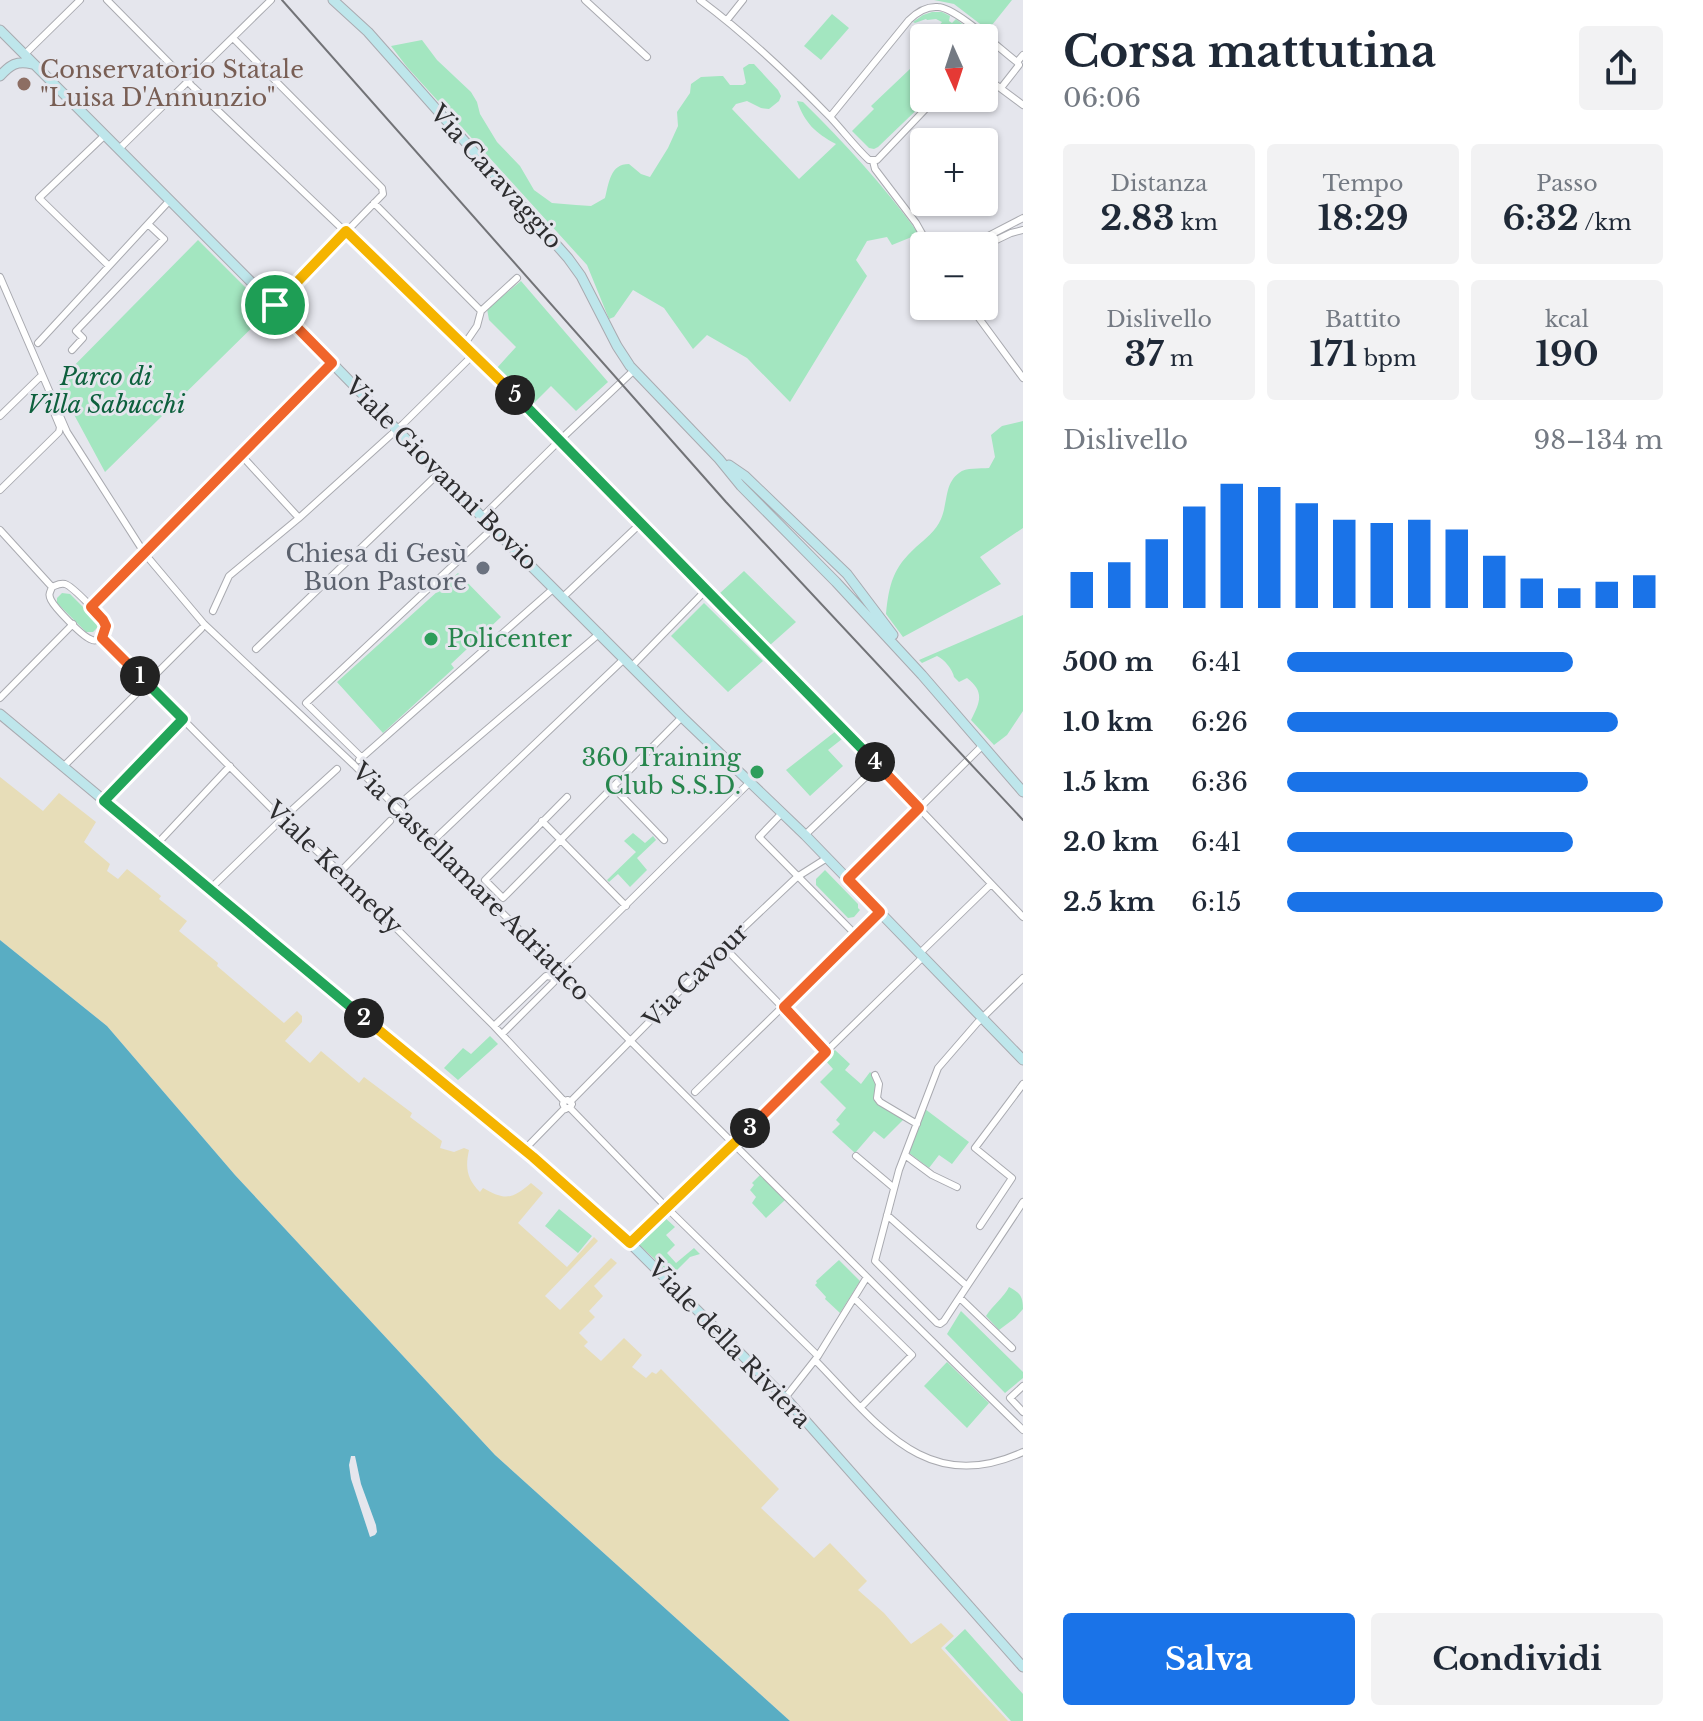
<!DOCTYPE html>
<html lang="it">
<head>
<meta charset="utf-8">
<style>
	:root { --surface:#fff; --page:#f2f2f3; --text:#1f2937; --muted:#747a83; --accent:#1a73e8 }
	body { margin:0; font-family:"Libre Baskerville",serif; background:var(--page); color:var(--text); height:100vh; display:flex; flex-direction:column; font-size:30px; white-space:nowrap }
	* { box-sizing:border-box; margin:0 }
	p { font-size:26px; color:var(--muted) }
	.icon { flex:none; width:44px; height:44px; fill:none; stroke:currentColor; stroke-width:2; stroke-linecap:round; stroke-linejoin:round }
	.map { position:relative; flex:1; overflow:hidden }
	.details { display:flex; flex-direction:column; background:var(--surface); width:680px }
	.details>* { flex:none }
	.needle { width:52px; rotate:177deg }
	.fabs { position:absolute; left:910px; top:24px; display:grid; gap:16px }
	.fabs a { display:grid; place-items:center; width:88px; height:88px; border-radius:8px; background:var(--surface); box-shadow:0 2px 6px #0004; font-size:40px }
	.pin { position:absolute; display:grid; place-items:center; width:68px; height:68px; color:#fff; margin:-34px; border:4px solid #fff; border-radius:50%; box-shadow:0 2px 8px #0007 }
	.km { position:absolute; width:40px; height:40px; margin:-20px; border-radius:50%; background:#222; color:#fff; font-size:22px; line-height:40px; text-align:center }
	.round { display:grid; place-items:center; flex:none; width:84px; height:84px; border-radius:8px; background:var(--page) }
	.headline { display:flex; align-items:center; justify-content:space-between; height:136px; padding:0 40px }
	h1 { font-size:44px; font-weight:700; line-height:60px }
	.stats { display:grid; grid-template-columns:repeat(3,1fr); gap:12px; height:136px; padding:8px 40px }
	.stats div { display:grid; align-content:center; border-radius:8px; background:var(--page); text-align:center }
	.stats b { font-size:34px; font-weight:700 }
	.stats small { font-size:22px; font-weight:400 }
	.stats p { font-size:22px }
	.chart { height:224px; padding:16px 40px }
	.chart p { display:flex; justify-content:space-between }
	.chart svg { width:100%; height:144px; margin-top:8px; stroke:var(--accent); stroke-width:6 }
	.button { display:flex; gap:16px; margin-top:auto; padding:16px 40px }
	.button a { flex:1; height:92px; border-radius:8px; background:var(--accent); color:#fff; font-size:32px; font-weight:700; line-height:92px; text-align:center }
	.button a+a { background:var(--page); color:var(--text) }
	ul { padding:0 40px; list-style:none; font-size:26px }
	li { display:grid; grid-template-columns:128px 96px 1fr; align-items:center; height:60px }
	li i { height:20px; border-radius:10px; background:var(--accent) }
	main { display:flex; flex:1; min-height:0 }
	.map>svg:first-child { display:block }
	.green { fill:#a3e6c0 }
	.sand { fill:#e7ddb8 }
	.water { fill:#59adc3 }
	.pier { fill:#e5e6ed }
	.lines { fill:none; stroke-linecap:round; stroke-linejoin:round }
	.street-casing { stroke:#a9aab0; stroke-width:8 }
	.secondary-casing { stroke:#a9aab0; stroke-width:11 }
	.street { stroke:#fff; stroke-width:6 }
	.secondary { stroke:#bee6eb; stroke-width:9 }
	.rail { stroke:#727377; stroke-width:2 }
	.split-1-casing { stroke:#fff; stroke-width:16 }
	.split-2-casing { stroke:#fff; stroke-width:16 }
	.split-3-casing { stroke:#fff; stroke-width:16 }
	.split-4-casing { stroke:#fff; stroke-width:16 }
	.split-5-casing { stroke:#fff; stroke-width:16 }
	.split-6-casing { stroke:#fff; stroke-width:16 }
	.split-1 { stroke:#f0652b; stroke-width:10 }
	.split-2 { stroke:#22a559; stroke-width:10 }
	.split-3 { stroke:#f5b400; stroke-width:10 }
	.split-4 { stroke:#f0652b; stroke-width:10 }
	.split-5 { stroke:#22a559; stroke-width:10 }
	.split-6 { stroke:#f5b400; stroke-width:10 }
	.education-dot { fill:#8d6e63; stroke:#e5e6ed; stroke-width:3 }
	.worship-dot { fill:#6b7280; stroke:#e5e6ed; stroke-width:3 }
	.leisure-dot { fill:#2e9e5b; stroke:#e5e6ed; stroke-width:3 }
	.labels { text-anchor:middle; stroke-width:6; stroke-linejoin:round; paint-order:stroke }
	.education-label { font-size:24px; fill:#785e54; stroke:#e5e6ed; text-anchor:start }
	.street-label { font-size:24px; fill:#2d2d2f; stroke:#e5e6ed }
	.park-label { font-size:24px; font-style:italic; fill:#0d603d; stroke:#e5e6ed }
	.worship-label { font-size:24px; fill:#5b616d; stroke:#e5e6ed; text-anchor:end }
	.leisure-label { font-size:24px; fill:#27864d; stroke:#e5e6ed; text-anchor:start }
</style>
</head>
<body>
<main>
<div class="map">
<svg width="1023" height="1721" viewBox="0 0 1023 1721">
	<rect width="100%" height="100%" fill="#e5e6ed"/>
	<path class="green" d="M934,0H1012L988,30L954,4Z
		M932,12H942L950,16L949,21L952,23L956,19L980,38H929L942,22L936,19L927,20L926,19L915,23L913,22L923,15Z
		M832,14L849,28L821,60L804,46Z
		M422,40L437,60L471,92L477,102L480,114L497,142L520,166L534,190L552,203L576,205L591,206L605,198C609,183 610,164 629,164L641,174L650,177L668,148L678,126L677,112L690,93L691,84L701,77L720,76H723L730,85H743L746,83L743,68L749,64H754L778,90L781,96L779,101L769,109L761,108L747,101L736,104L732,109L799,179L836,144C815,133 805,123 797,101L803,102C845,143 884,186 919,234L892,245L887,237L867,241L856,260L867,276L790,402L747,358L707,335L693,349L664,308L633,290L614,317L609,319L587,265L407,67L391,46Z
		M911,68L919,75L924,69V98H929L878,147L874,149L869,148L852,131L874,109L871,106Z
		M198,240L269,311L105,472L57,383Z
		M521,281L608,382L576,411L551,386L531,406L496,369L516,347L489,320L487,309Z
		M1023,421V528L980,557L1001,584L903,637L886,614C889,584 893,568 916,547C925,539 936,531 941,519C948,503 944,484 959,473C966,467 980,469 989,468L995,457L991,435L1002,426Z
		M744,571L796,622L769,646L719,594Z
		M458,573L501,617L451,664L454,668L383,733L337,682Z
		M62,593L70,594L97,621L98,627L93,632H86L57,603V598Z
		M704,603L763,661L728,692L671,636Z
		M1023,615V711L1007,735L994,745L971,720C980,702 985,692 967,678L959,682L954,677C953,670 944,659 937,656L922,663L919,660Z
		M836,731L842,739L828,750L843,766L810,796L786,770Z
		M633,833L645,843L653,836L656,840L637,858L647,870L630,887L618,874L609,882L607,880L636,852L624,841Z
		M825,870L858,904V908L860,910L854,917L848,918L816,885V879Z
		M490,1036L498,1044L458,1080L444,1068L463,1048L471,1054Z
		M835,1050L850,1064L845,1070L861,1084L870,1072L873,1075L881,1105L903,1120L884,1139L874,1131L855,1153L832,1132L840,1124L836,1120L846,1108L820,1082L833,1069L825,1060Z
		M925,1109L969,1142L952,1164L939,1155L929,1168L908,1152Z
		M760,1175L785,1200L766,1218L752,1203L756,1197L750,1190L754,1185L752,1183Z
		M559,1209L592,1236L578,1253L545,1226Z
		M662,1215L675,1227L666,1235L675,1245L667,1253L676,1263L694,1248L700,1254L690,1257L672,1275L635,1241Z
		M839,1260L860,1281L840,1313L825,1299L826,1297L815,1285L817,1283L816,1281Z
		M1009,1287C1020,1293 1023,1296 1023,1309L1015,1318L999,1330L986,1316C993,1305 1004,1297 1009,1287Z
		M961,1311L1023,1372V1378L1005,1393L947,1334Z
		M947,1362L989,1403L967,1428L924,1386Z
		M965,1629L1023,1694V1721H1011L945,1648Z"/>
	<path class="sand" d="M0,777L43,811L59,793L96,822L84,842L110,864L107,871L118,879L127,869L161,896L159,899L187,921L179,931L218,963L217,966L284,1023L297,1011L302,1016V1022L285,1041L310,1063L321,1051L359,1083L364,1077L412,1113L410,1117L442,1141L440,1148L454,1152L464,1148L469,1150C465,1168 467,1179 480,1192L483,1188C506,1201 512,1199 531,1183L543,1193L518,1223L567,1267L594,1237L598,1241L545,1296L560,1310L611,1258L617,1263L594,1286L603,1296L589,1311L595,1317L579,1333L588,1342L584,1346L601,1361L624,1338L642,1355L632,1367L646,1378L652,1372L656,1374L661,1369L779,1489L761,1508L814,1558L830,1543L867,1581L858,1590L884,1613L911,1644L941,1623L954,1636L941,1648L1008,1721H790L495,1455L235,1175L107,1026L0,940Z"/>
	<path class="water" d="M0,940L107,1026L235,1175L495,1455L790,1721H0Z"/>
	<path class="pier" d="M351,1456H355L361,1484L376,1525L377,1532L375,1535L370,1537L351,1479L349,1465Z"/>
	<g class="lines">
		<defs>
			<path id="street" d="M107,0L193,87L474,354L554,434L874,761L1023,917
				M585,0L647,57
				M700,0C746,34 791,77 831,118C844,132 856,148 869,160H877L936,98
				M727,20L743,0
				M233,38L382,188L383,194L275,305
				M25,54L80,0
				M984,76L1023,105
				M1001,88L1019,65L1017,62L1023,55
				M830,117L909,20C917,12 926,6 938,7C955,7 1001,50 1017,62
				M105,135L39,198L109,266
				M119,149L271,0
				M873,161L875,169L916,223L929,246
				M374,203L481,311
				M969,246L1023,218
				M984,246L1011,233L1023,230
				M0,277L67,432L145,554L204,624L354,765L882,1292L1023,1430
				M970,306L1023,378
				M38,343L170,200
				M464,345L477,326L481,311L517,278
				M72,350L83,338L76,331L164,239L148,224
				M0,416L40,377
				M242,456L299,518
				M0,490L59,432L60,427L50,403
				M482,517L560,440L631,373L635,371
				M0,530L52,587
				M52,587C57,585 59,583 65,584C72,586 104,618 105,625C107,631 105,633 102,638
				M52,587C50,593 48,594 51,600C55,608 81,635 90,639C96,642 96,640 102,638
				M563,597L641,523
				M91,607L332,363
				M213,611L229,576L299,518L403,424L474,354
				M102,638L282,819L340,872L494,1026L564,1101L563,1104L565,1108H570L572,1104L568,1100L564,1101
				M256,649L439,473
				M632,666L707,589
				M0,698L73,624
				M362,758L306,703L493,528
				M359,760L554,588
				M63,767L201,629
				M613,787L664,840
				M567,797L485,880L503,898L682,717
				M104,801L183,719
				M403,801L600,633
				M782,813L759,837L856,935
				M542,821L626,906
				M805,835L878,765
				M437,837L624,659
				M157,844L230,766
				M340,872L390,821
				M848,879L983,745
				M210,889L282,819L337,769
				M724,947L826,1052
				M920,953L991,884
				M567,963L750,782
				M1023,978L977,1023L938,1068L899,1170L875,1261L937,1323L940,1324L944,1321C970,1281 997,1242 1023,1202
				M494,1026L546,976L553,977L554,982L502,1034
				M875,1075L879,1084L877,1098L880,1102L917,1124
				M695,1092L880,912
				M571,1101L724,946L797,877L827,858
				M570,1108L670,1211L818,1356
				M524,1150L563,1110L566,1109
				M905,1155L932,1175L957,1187
				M856,1156L894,1188
				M887,1215L967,1286
				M980,1226L1012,1178L975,1148L1023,1084
				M630,1243L923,957
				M854,1298L912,1355L861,1407
				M960,1298L1012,1348
				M815,1360C877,1423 925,1497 1023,1452
				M1023,1386L1010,1398L1023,1412
				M785,1398L818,1356L865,1280"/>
			<path id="secondary" d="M333,0L368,32L568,258L581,276L617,346L630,366L719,459L741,486L836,582L922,675L1023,792
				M0,30L332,363L482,517L682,717L805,835L1023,1060
				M0,76C10,65 17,60 32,64
				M729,465L745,476L847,574L893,635
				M0,714L533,1157L630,1243L789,1402L1023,1667"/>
		</defs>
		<use href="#street" class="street-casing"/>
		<use href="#secondary" class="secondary-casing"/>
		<use href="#street" class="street"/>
		<use href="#secondary" class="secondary"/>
		<path class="rail" d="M282,0L726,502L1023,820"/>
	</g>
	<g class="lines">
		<defs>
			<path id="split-1" d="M140,676L102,638L106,626L103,620L91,607L332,363L275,305"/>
			<path id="split-2" d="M140,676L183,719L104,801L364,1018"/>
			<path id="split-3" d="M364,1018L533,1157L630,1243L750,1128"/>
			<path id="split-4" d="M750,1128L826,1052L784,1007L880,912L848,879L919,808L875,762"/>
			<path id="split-5" d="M515,395L875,762"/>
			<path id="split-6" d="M275,305L346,231L515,395"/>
		</defs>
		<use href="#split-1" class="split-1-casing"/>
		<use href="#split-2" class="split-2-casing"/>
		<use href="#split-3" class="split-3-casing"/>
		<use href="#split-4" class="split-4-casing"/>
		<use href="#split-5" class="split-5-casing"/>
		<use href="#split-6" class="split-6-casing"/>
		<use href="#split-1" class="split-1"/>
		<use href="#split-2" class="split-2"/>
		<use href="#split-3" class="split-3"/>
		<use href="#split-4" class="split-4"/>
		<use href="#split-5" class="split-5"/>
		<use href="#split-6" class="split-6"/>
	</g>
	<circle class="education-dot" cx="24" cy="84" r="8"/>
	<circle class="worship-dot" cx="483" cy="568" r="8"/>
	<g class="leisure-dot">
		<circle cx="431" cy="639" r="8"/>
		<circle cx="757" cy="772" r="8"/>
	</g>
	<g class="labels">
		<g class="education-label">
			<text x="40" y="78">Conservatorio Statale<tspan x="40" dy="28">"Luisa D'Annunzio"</tspan></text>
		</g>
		<g class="street-label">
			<text transform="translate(496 177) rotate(48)" y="8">Via Caravaggio</text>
			<text transform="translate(441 474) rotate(45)" y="8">Viale Giovanni Bovio</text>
			<text transform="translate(334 868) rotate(44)" y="8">Viale Kennedy</text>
			<text transform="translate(471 882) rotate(45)" y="8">Via Castellamare Adriatico</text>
			<text transform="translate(696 976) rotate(-45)" y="8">Via Cavour</text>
			<text transform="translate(729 1344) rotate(46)" y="8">Viale della Riviera</text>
		</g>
		<g class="park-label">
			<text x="106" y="385">Parco di<tspan x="106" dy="28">Villa Sabucchi</tspan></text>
		</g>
		<g class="worship-label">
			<text x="467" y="562">Chiesa di Gesù<tspan x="467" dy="28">Buon Pastore</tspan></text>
		</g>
		<g class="leisure-label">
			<text x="447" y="647">Policenter</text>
			<text x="741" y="766" text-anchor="end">360 Training<tspan x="741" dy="28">Club S.S.D.</tspan></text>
		</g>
	</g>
</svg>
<div class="fabs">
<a><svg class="needle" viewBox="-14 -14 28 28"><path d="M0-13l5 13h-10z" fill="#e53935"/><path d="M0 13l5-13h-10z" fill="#747a83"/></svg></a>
<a>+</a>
<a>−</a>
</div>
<div class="pin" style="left:275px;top:305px;background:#1e9e55"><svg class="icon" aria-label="arrive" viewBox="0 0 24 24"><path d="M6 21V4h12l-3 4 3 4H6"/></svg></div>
<b class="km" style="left:140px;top:676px">1</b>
<b class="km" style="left:364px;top:1018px">2</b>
<b class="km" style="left:750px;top:1128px">3</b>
<b class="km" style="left:875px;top:762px">4</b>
<b class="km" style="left:515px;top:395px">5</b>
</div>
<section class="details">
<div class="headline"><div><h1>Corsa mattutina</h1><p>06:06</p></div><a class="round"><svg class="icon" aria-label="share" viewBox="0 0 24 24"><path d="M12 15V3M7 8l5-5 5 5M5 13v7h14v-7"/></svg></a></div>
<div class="stats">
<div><p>Distanza</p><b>2.83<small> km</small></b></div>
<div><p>Tempo</p><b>18:29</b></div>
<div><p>Passo</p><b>6:32<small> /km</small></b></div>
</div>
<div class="stats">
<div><p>Dislivello</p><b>37<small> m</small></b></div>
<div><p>Battito</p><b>171<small> bpm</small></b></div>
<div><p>kcal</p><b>190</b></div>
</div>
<div class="chart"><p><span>Dislivello</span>98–134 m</p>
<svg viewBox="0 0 160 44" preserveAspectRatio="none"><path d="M5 44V33M15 44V30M25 44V23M35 44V13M45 44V6M55 44V7M65 44V12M75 44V17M85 44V18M95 44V17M105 44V20M115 44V28M125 44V35M135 44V38M145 44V36M155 44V34"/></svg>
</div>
<ul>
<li><b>500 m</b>6:41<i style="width:76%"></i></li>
<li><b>1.0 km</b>6:26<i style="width:88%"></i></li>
<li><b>1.5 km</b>6:36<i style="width:80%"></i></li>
<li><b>2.0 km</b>6:41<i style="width:76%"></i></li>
<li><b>2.5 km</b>6:15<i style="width:100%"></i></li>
</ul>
<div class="button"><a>Salva</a><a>Condividi</a></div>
</section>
</main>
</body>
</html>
